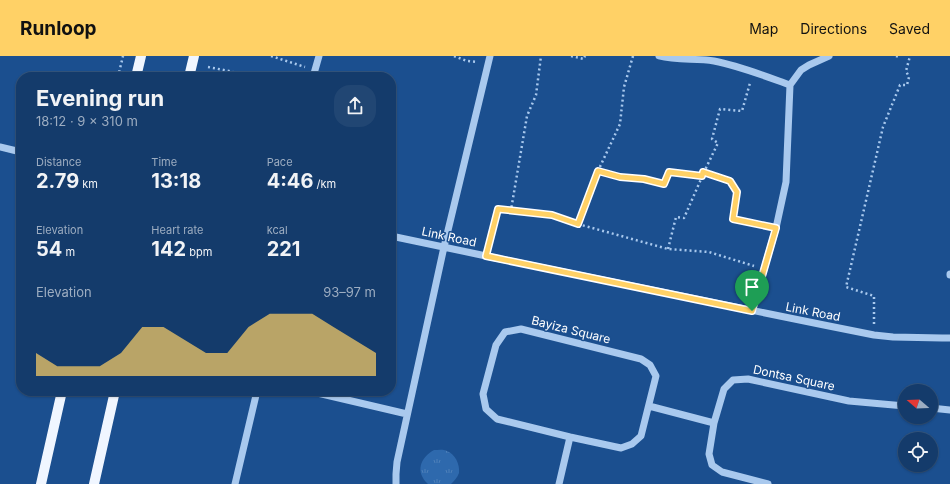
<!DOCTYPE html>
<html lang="en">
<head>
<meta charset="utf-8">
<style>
	:root { --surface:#143b6b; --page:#214673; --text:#f1f3f6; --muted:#9dadc1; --line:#33557e; --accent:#ffd166 }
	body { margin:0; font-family:Inter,sans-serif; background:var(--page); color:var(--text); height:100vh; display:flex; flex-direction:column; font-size:15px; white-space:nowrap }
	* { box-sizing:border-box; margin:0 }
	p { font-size:13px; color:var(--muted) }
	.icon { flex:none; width:22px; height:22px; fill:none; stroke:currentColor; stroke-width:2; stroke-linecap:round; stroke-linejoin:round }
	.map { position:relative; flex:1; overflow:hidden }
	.details { position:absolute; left:16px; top:16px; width:380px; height:324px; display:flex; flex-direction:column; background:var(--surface); border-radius:16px; box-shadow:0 1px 3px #0004,0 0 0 1px var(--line) }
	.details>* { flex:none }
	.needle { width:26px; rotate:289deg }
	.fabs { position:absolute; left:898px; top:328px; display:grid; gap:8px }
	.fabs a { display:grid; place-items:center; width:40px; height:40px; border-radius:50%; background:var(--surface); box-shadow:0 1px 3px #0004,0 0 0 1px var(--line); font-size:20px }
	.pin { position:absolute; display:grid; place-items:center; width:34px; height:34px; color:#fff; margin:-41px -17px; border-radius:50% 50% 50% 0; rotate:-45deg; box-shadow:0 0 4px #0007 }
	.pin .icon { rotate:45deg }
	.round { display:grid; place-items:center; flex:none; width:42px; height:42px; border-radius:16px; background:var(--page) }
	.headline { display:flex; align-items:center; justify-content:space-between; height:68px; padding:0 20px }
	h1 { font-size:22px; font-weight:700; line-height:30px }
	.figures { display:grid; grid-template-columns:repeat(3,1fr); gap:6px; height:68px; padding:4px 20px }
	.figures div { display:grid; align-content:center }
	.figures b { font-size:20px; font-weight:700 }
	.figures small { font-size:11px; font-weight:400 }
	.figures p { font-size:11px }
	.chart { height:112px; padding:8px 20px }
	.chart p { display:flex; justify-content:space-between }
	.chart svg { width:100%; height:72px; margin-top:4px; fill:var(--accent); opacity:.7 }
	header { display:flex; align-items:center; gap:24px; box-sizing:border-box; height:56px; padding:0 20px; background:var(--accent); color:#111 }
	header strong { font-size:19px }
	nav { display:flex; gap:22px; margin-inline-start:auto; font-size:14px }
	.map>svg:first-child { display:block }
	.grass { fill:url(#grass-tufts) }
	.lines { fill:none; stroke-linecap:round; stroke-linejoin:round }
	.path { stroke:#a9c9ee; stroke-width:2.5; stroke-dasharray:2 3; stroke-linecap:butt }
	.minor { stroke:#a9c9ee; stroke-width:7 }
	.major { stroke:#f0f6ff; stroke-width:10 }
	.route-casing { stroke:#fff; stroke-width:8 }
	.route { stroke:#ffd166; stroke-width:5 }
	.labels { text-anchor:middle; stroke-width:3; stroke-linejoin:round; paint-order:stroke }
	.street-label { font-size:12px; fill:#fff; stroke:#1b4f8f }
</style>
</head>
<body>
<header>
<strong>Runloop</strong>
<nav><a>Map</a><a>Directions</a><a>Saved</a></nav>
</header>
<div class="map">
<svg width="950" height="428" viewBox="0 0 950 428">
	<defs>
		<pattern id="grass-tufts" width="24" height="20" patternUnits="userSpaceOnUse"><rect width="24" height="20" fill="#2e69ad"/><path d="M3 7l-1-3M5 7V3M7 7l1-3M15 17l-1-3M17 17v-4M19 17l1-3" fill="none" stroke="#4d80b9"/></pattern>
	</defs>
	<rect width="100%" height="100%" fill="#1b4f8f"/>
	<path class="grass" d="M434,394C438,394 443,393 447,395C455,398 460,408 459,417C457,422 454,425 451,428H428C415,416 420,402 434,394Z"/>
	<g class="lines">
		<path class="path" d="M271,0L305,11
			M454,0L467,5L477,6
			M571,0L584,3L585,0
			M896,0L899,1L900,0
			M208,11L229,15L250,21
			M118,21L123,0
			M598,115L620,121L644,123L664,128L669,116L702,121
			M703,116L730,125L737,136L733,163L766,170
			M511,154L553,159L578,168L598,115L620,68L624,31L633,0
			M578,168L668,193L709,196L754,210
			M488,190L497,153L511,154L527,60L536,39L541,0
			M668,193L676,161L684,162L705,114L718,87L712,83L720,53L742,55L750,27
			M874,268V240L846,231L883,71L900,29H907L909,21L906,15L910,0"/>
		<path class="minor" d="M659,0C677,5 695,2 714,5C740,10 765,20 790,29
			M313,21L319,0
			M0,91L21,96
			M391,180L486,200L824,269L874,279L893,281L942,282H950
			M950,219V218
			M752,255L776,172L786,126L790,29L801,14L809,9L829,0
			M521,273L641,303L650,309L656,320L641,380L632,388L621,392L570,381L497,363L486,353L483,338L496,289L505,276Z
			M309,335L407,358
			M649,350L714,367
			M931,352L950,354
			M235,428L257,335
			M396,428V418L397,406L444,191L490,0
			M559,428L570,381
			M768,428L722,416L712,409L709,398L714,367L724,333L733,324L748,323L849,345L905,350"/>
		<path class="major" d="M136,21L141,0
			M189,21L194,0
			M41,428L62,335
			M94,428L115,335"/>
	</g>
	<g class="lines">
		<defs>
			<path id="route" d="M598,115L620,121L644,123L664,128L669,116L702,120L703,116L730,125L737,136L733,163L776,172L752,255L486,200L498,153L552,159L578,168Z"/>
		</defs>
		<use href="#route" class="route-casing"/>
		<use href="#route" class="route"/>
	</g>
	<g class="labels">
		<g class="street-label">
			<text transform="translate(449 181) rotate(12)" y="4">Link Road</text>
			<text transform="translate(813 256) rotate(11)" y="4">Link Road</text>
			<text transform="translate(571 274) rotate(14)" y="4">Bayiza Square</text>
			<text transform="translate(794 322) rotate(12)" y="4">Dontsa Square</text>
		</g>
	</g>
</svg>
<div class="fabs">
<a><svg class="needle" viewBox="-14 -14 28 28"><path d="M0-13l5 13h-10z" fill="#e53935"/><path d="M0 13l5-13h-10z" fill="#9dadc1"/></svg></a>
<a><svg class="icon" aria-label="locate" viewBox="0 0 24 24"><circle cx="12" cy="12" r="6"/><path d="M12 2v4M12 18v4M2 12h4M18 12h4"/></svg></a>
</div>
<div class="pin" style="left:752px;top:255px;background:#1e9e55"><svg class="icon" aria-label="arrive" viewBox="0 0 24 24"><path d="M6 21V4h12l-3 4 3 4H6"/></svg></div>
<section class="details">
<div class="headline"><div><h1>Evening run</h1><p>18:12 · 9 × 310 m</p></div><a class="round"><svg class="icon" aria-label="share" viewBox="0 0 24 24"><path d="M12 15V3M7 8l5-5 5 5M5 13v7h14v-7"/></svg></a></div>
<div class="figures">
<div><p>Distance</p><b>2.79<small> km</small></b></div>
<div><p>Time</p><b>13:18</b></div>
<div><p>Pace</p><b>4:46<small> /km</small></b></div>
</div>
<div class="figures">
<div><p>Elevation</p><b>54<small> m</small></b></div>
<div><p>Heart rate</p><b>142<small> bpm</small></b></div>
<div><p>kcal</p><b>221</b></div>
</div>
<div class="chart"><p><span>Elevation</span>93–97 m</p>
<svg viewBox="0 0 160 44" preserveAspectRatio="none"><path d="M0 44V30L10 38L20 38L30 38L40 30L50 14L60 14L70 22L80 30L90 30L100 14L110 6L120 6L130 6L140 14L150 22L160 30V44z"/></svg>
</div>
</section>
</div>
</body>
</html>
